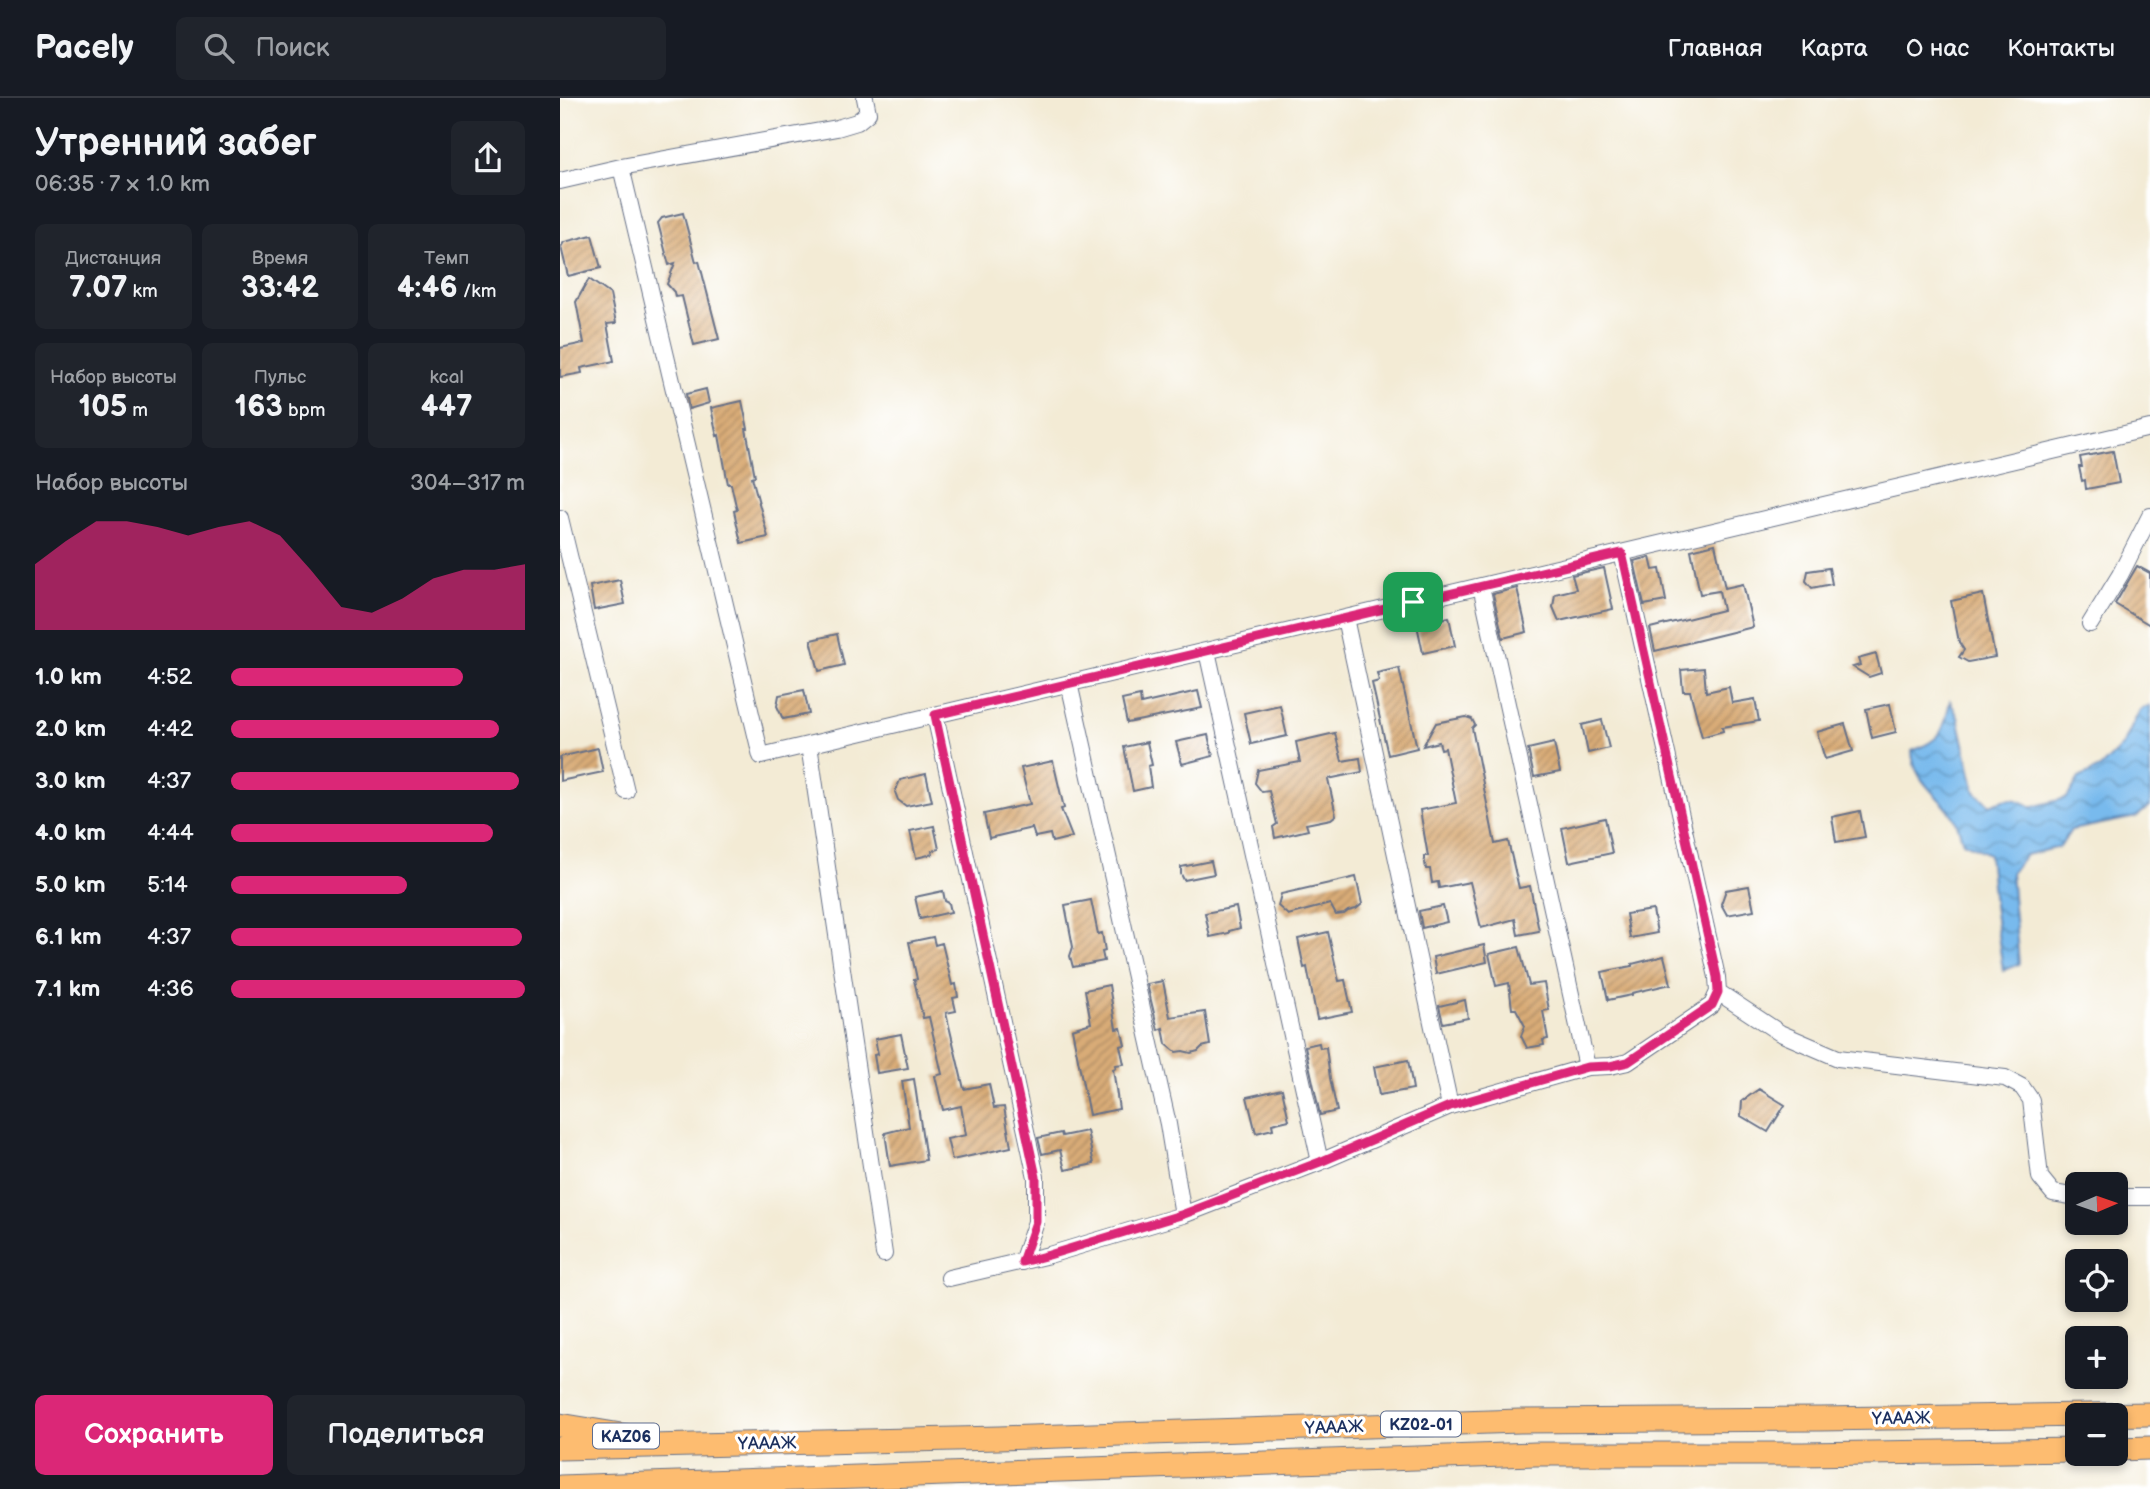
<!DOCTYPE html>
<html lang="ru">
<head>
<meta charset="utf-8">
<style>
	:root { --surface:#171b24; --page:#20242c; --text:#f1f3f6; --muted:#9ea1a6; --line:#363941; --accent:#db2777 }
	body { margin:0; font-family:"Balsamiq Sans",sans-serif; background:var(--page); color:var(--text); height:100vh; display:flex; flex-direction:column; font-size:26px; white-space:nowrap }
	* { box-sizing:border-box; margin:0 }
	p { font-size:23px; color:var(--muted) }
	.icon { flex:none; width:38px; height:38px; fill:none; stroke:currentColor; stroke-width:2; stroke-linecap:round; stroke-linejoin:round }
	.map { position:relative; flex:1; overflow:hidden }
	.panel { display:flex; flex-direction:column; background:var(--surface); width:560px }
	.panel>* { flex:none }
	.needle { width:46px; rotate:88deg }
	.controls { position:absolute; left:1505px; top:1074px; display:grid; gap:14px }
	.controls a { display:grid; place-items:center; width:63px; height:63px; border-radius:10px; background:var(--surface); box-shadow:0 4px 10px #0003; font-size:35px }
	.pin { position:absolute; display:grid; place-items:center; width:60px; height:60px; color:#fff; margin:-30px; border-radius:14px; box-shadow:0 4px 10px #0006 }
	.round { display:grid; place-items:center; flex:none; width:74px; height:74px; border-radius:10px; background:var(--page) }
	.overview { display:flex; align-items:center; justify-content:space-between; height:119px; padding:0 35px }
	h1 { font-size:38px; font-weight:700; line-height:52px }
	.stats { display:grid; grid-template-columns:repeat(3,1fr); gap:10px; height:119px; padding:7px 35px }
	.stats div { display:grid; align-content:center; border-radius:10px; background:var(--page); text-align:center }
	.stats b { font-size:30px; font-weight:700 }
	.stats small { font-size:19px; font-weight:400 }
	.stats p { font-size:19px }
	.chart { height:196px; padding:14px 35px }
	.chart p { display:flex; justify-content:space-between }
	.chart svg { width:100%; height:126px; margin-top:7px; fill:var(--accent); opacity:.7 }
	.button { display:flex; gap:14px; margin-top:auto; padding:14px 35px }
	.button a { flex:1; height:80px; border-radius:10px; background:var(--accent); color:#fff; font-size:28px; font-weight:700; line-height:80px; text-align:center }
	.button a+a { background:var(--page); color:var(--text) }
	ul { padding:0 35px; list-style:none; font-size:23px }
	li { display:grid; grid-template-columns:112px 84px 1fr; align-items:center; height:52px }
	li i { height:18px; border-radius:9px; background:var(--accent) }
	header { display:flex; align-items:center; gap:42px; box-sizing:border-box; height:98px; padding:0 35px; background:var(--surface); border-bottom:2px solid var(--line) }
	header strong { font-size:33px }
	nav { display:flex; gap:38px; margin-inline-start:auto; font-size:24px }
	.search { width:490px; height:63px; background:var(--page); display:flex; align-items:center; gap:18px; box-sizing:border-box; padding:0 24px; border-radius:10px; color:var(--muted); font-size:26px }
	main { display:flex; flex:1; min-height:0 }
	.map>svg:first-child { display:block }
	.water { fill:url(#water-waves); stroke:#4a74a6; stroke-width:2 }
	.building { fill:url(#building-hatch) }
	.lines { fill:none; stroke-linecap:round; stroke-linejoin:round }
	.minor-casing { stroke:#677188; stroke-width:18 }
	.highway-casing { stroke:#677188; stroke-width:25 }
	.minor { stroke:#fff; stroke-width:16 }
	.highway { stroke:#fdbc6f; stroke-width:23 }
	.route-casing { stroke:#fff; stroke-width:14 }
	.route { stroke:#db2777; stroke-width:9 }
	.labels { text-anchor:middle; stroke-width:6; stroke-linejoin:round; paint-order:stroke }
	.shield { fill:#fff; stroke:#5f6d8e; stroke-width:2 }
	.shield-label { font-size:16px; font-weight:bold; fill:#1b2f5e }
	.street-label { font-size:18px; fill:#1b2f5e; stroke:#fff }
</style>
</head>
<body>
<header>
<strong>Pacely</strong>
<div class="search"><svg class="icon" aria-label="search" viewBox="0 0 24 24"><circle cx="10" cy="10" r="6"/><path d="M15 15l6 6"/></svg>Поиск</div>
<nav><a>Главная</a><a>Карта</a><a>О нас</a><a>Контакты</a></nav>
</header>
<main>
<section class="panel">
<div class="overview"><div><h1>Утренний забег</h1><p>06:35 · 7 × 1.0 km</p></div><a class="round"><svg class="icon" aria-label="share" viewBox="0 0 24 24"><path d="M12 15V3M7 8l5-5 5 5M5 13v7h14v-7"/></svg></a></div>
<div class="stats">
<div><p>Дистанция</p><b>7.07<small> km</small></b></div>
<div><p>Время</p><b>33:42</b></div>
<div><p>Темп</p><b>4:46<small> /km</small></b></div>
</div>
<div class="stats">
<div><p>Набор высоты</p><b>105<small> m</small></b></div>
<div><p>Пульс</p><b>163<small> bpm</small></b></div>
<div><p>kcal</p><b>447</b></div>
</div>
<div class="chart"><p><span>Набор высоты</span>304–317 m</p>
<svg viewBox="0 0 160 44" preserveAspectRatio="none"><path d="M0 44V21L10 13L20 6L30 6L40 8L50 11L60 8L70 6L80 11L90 23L100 36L110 38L120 33L130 26L140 23L150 23L160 21V44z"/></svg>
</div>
<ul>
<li><b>1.0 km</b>4:52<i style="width:79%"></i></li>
<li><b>2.0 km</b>4:42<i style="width:91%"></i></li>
<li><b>3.0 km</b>4:37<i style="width:98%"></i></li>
<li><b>4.0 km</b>4:44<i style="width:89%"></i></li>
<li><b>5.0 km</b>5:14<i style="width:60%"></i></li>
<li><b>6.1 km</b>4:37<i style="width:99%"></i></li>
<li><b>7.1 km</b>4:36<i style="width:100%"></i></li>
</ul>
<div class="button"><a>Сохранить</a><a>Поделиться</a></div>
</section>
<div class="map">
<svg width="1590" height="1391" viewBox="0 0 1590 1391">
	<defs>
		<pattern id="water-waves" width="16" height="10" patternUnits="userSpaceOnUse" patternTransform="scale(1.75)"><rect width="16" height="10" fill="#78baed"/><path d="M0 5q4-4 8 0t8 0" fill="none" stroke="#6298c3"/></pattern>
		<pattern id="building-hatch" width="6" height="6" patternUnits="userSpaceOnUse" patternTransform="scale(1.75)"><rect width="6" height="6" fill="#d9ac77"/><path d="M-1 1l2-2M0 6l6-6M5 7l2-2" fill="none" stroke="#af8c65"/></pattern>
	</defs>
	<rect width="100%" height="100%" fill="#fff"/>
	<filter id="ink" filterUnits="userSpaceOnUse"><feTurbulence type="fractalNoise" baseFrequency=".0143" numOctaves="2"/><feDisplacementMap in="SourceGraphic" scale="14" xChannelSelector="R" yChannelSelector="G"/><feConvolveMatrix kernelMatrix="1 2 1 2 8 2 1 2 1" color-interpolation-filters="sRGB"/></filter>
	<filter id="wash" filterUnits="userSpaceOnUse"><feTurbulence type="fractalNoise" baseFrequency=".00686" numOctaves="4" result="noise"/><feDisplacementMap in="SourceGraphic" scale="28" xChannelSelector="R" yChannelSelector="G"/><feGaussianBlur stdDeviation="1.57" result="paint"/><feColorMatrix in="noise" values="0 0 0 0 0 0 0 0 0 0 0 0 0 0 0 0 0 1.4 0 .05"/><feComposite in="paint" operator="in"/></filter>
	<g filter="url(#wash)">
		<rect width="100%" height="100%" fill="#f3ebd5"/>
		<path class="water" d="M1390,603L1398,619L1415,694L1430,707C1448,699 1455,699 1472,709L1507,700L1519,680L1540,670L1563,647L1580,612L1590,607V708L1576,719L1511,732L1500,749L1465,757L1451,775L1459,866L1443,873L1434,807L1429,756L1403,744C1400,736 1398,725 1393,718C1378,696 1353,683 1352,653C1383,641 1383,634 1390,603Z"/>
		<g id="blocks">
			<path class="building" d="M123,115L136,164L139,163L159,241L134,247L122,198L115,199L114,194L107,186L115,165L109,167L98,125L102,120Z
				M32,137L41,170L8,178L1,149L4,144Z
				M29,181L50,196L56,225L47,226L54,263L21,270L22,275L0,279V250L24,245L16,204Z
				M146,291L149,305L129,311L126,296Z
				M182,303L188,331H186L195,378L192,379L208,439L181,445L174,413L177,412L171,386H168L159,337L157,338L151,310Z
				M1553,353L1559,385L1526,391L1525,382L1522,383L1519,369H1522L1520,359Z
				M1155,446L1165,490L1183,486L1193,529L1095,553L1090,530L1163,512L1159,493L1140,496L1131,452Z
				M1090,459L1093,472L1100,471L1106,503L1084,507L1074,463Z
				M1577,468L1590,475V527L1555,506Z
				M1044,470L1053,511L999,523L993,509L995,496L1016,491L1012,477Z
				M1269,470L1272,486L1252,490L1246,483L1248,473Z
				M60,482L65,506L34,512L30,488Z
				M957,490L967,534L943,540L933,496Z
				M1423,496L1435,559L1408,564L1399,559L1404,552L1399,544L1391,503Z
				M889,519L895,548L863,555L857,527Z
				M277,536L284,567L259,573L251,542Z
				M1316,556L1321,575L1309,579L1293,569L1300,567L1298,561Z
				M839,570L857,650L828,657L812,585L819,583L817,575Z
				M1144,570L1146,594L1169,589L1172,605L1195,601L1199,623L1162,629L1163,633L1142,639L1130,593H1123L1121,572Z
				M244,592L249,616L223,621L217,608L219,597Z
				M638,593L642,610L567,625L562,602L580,598L581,606Z
				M1330,606L1336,634L1312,640L1306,611Z
				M720,607L727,638L691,646L684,615Z
				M906,619L912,621L915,627L912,630L935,746L948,743L959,790L970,788L979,833L958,837L955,821L921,830L910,784L879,790L878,784L872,785L870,771H866L864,758H868L860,712L896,705L885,650L881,651L879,644L863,648L876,625Z
				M1042,622L1049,650L1028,655L1022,627Z
				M1285,626L1293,653L1265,661L1257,634Z
				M775,635L782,663L800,660L802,674L768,681L776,717L771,721L746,726L748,732L715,740L713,729L717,726L709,693L702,694L695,685L698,672L740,664L736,644Z
				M648,637L653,658L622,666L616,644Z
				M587,644L592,667L588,668L591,689L573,693L564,649Z
				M994,645L1000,674L974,679L968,651Z
				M38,650L43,674L0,683V659Z
				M493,663L504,710L501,711L512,739L492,744L490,736L475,739L472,730L429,740L424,716L470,706L461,670Z
				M366,676L372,703L346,708L338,702L335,694L340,682Z
				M1300,713L1305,739L1276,744L1272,719Z
				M1045,720L1052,755L1009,764L1002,730Z
				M374,728L379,751L372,753L373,756L356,760L350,733Z
				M651,763L654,776L624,782L621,776V769Z
				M796,779L802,806L796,811L788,813L784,816L776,817L770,806L728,817L718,808L721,796Z
				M1189,788L1194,812L1167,817L1161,806L1166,792Z
				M383,793L385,803L389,805L391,814L360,821L355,799Z
				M531,802L538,836L542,835L545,853L542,854L544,863L513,869L510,858L513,849L505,807Z
				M883,808L887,824L862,830L859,813Z
				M676,809L680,830L669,833V835L650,839L645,815Z
				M1093,812L1097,835L1070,840L1066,816Z
				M768,834L779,883L785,882L792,914L757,921L747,869L744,870L738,841Z
				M373,839L375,847L382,845L392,887L396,886L398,899L393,900L396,913L386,915L404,991L429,986L434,1010L444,1009L451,1049L392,1062L387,1041L406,1037L401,1008L383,1012L375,978L382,976L369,919L363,920L354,882L357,881L349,844Z
				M924,847L927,864L876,876L873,859Z
				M959,849L969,887L984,885L989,912L983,913L988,941L983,942L984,947L967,950L961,938L965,928L956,911H952L949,885L936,888L929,856Z
				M1104,858L1111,886L1072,895V897L1048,902L1042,874L1072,868V866Z
				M603,883L610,919L645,914L650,947L642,949L638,953L631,955L623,953L616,954L606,946L603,930L598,932L587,886Z
				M549,887L556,931L561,930L565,947L560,948L564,966L555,967L556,970L553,971L559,1011L529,1017L512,931L531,925L525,892Z
				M905,902L908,920L883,925L879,908Z
				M341,936L348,970L317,975L314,957L318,956L315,941Z
				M759,945L760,950L766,949L770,980L777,1013L760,1017L745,948Z
				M848,962L853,991L819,997L814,969Z
				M354,981L366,1062L330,1068L325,1035L349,1029L342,983Z
				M722,991L729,1022L712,1026L713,1031L696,1035L687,999Z
				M1199,991L1225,1007L1208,1034L1181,1018L1182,1003Z
				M527,1033L534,1066L505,1072L500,1052L482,1056L478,1040L501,1035L502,1038Z"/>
		</g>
	</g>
	<g filter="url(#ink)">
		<use href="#blocks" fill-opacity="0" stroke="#677188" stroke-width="2"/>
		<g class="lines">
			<defs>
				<path id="minor" d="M61,69L201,658L1590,330
					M0,83L61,69L277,30L297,24L308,15L305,0
					M0,420L66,693
					M921,488L1027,969
					M785,520L890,1008
					M1530,526L1560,477L1590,418
					M647,553L760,1064
					M509,585L608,1026L623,1117
					M375,617L476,1079V1124L462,1164
					M249,647L324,1156
					M1158,894L1220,935L1278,960L1445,980L1462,989L1471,1002L1480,1079L1493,1095L1517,1099
					M1556,1099H1590
					M389,1180L489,1157L623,1117L760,1064L890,1008L1027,969L1050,968L1068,964L1152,907L1158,894L1157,879L1062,455"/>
				<path id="highway" d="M0,1327L67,1338
					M0,1350L439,1340L960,1323L1260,1321L1590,1316
					M1556,1351L1590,1350
					M0,1389L975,1356H1242L1517,1352"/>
			</defs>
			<use href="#minor" class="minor-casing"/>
			<use href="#highway" class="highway-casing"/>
			<use href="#minor" class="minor"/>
			<use href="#highway" class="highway"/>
		</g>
	</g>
	<g class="lines" filter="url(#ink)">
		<defs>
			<path id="route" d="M1062,455L1157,879L1158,894L1152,907L1068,964L1050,968L1027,969L890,1008L760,1064L624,1116L489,1157L462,1164L476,1124V1079L375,617Z"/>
		</defs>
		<use href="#route" class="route-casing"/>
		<use href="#route" class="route"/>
	</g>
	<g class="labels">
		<g class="shield">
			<rect x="821" y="1313.5" width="80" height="25" rx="5"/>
			<rect x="33" y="1325.5" width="66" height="25" rx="5"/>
		</g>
		<g class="shield-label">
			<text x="861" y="1332">KZ02-01</text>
			<text x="66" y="1344">KАZ06</text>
		</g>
		<g class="street-label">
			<text transform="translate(1341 1320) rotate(-1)" y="6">ҮАААЖ</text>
			<text transform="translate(774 1329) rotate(-2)" y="6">ҮАААЖ</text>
			<text transform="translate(207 1345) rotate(-1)" y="6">ҮАААЖ</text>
		</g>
	</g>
</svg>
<div class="controls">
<a><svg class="needle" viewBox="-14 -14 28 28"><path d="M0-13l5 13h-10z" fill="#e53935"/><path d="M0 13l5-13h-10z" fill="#9ea1a6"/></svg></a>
<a><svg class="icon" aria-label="locate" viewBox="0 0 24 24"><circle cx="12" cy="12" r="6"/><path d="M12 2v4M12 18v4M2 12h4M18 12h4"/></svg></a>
<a>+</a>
<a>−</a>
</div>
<div class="pin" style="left:853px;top:504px;background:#1e9e55"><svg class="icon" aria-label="arrive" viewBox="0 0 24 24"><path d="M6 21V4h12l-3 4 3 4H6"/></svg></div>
</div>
</main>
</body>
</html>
